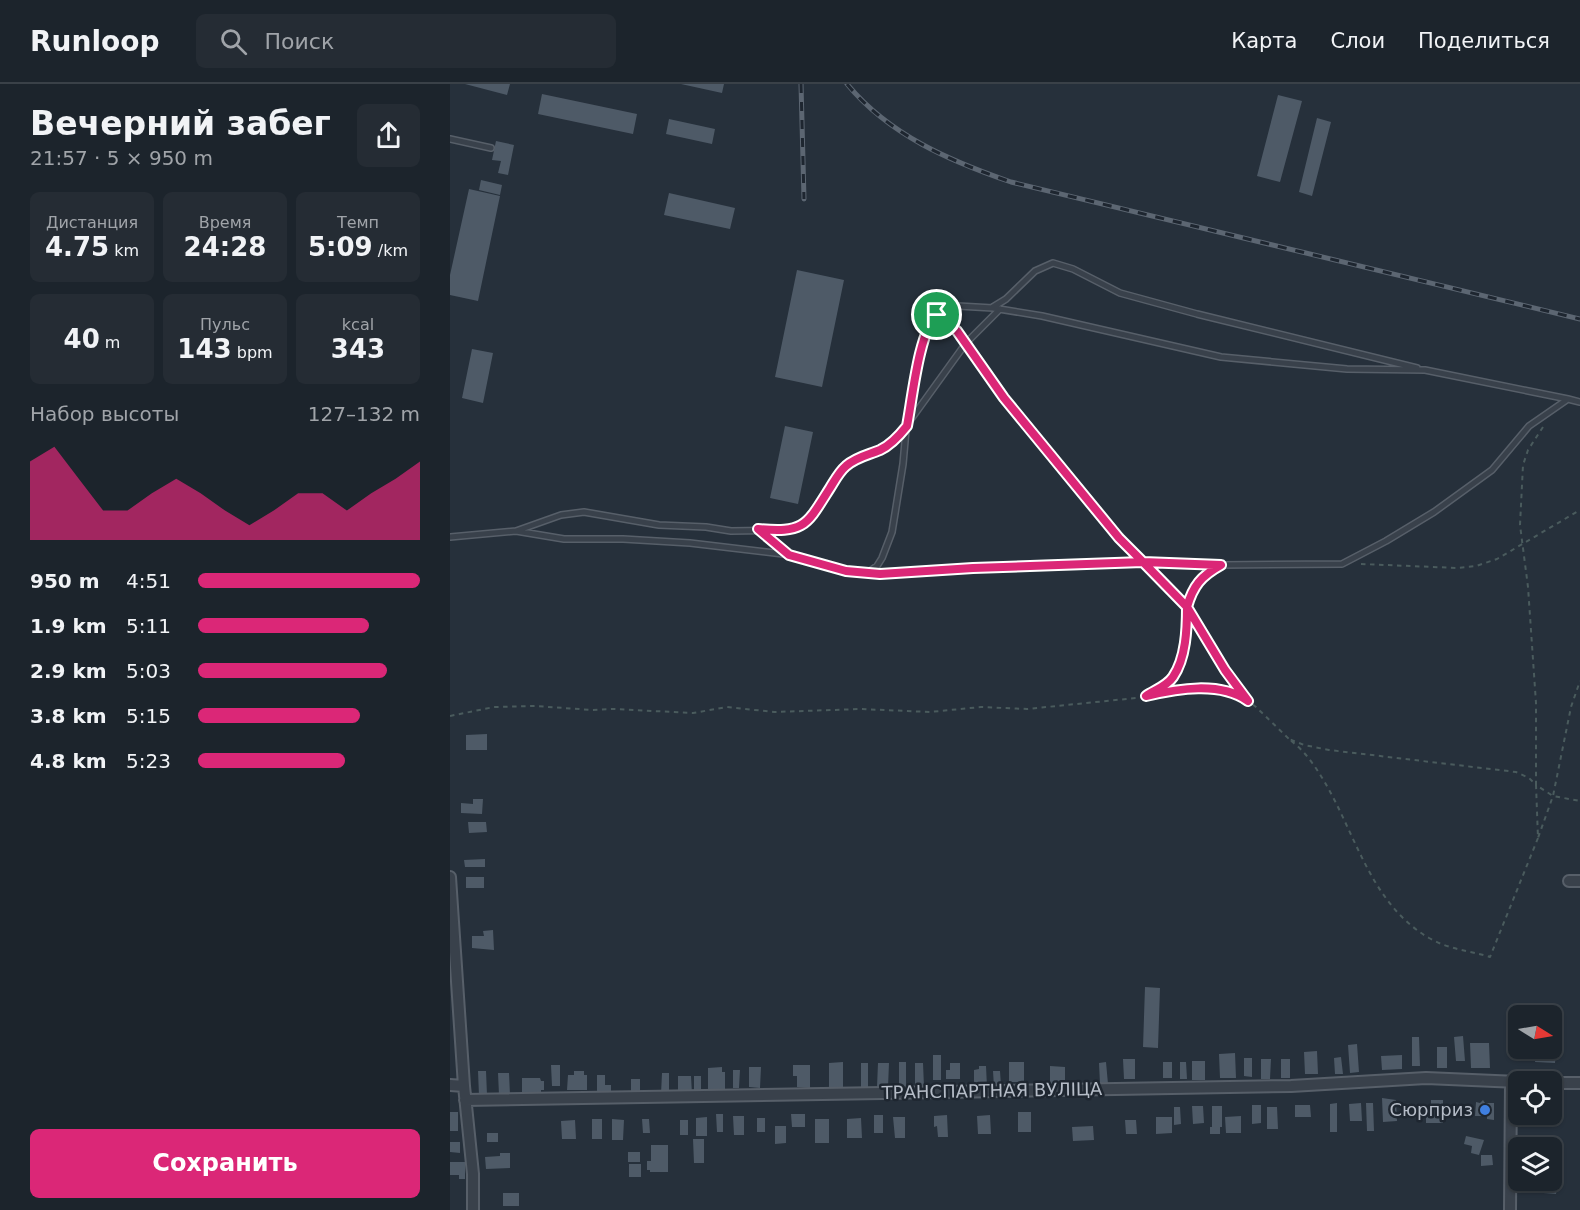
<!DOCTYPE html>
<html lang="ru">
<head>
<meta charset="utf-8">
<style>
	:root { --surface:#1c242c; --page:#252c34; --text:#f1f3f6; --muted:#a0a4a9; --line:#3a4148; --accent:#db2777 }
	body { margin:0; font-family:"DejaVu Sans",sans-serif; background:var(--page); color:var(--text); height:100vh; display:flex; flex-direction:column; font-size:22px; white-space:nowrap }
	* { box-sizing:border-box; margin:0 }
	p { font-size:20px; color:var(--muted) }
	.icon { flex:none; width:33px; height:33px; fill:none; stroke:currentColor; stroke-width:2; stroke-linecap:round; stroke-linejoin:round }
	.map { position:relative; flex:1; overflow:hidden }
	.side { display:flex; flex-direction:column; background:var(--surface); width:450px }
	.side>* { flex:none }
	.needle { width:39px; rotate:101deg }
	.fabs { position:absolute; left:1058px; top:921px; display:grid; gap:12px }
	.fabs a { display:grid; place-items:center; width:54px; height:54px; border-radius:9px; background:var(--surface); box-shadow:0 2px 4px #0004,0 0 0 2px var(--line); font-size:30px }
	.pin { position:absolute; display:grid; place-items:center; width:51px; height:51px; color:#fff; margin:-26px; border:3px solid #fff; border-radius:50%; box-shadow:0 2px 6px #0007 }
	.round { display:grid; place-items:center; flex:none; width:63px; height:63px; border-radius:9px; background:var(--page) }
	.head { display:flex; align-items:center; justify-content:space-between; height:102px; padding:0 30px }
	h1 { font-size:33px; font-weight:700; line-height:45px }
	.figures { display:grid; grid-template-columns:repeat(3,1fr); gap:9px; height:102px; padding:6px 30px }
	.figures div { display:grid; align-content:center; border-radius:9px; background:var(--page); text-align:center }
	.figures b { font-size:26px; font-weight:700 }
	.figures small { font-size:16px; font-weight:400 }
	.figures p { font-size:16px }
	.chart { height:168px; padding:12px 30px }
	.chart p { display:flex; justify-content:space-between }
	.chart svg { width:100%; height:108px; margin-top:6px; fill:var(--accent); opacity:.7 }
	.button { display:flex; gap:12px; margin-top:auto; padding:12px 30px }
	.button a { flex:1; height:69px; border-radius:9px; background:var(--accent); color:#fff; font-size:24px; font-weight:700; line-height:69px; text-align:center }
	ul { padding:0 30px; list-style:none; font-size:20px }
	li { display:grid; grid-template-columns:96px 72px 1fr; align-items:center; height:45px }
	li i { height:15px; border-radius:8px; background:var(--accent) }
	header { display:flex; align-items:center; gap:36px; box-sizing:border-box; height:84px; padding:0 30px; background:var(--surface); border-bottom:2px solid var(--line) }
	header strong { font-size:28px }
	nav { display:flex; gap:33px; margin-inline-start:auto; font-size:21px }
	.search { width:420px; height:54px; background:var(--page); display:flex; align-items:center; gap:15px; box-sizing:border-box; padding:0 21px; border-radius:9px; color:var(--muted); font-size:22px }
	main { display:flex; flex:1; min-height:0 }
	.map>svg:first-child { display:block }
	.building { fill:#4e5a67 }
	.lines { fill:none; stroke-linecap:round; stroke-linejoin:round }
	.lane-casing { stroke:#575f69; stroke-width:8 }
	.street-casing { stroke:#575f69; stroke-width:14 }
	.path { stroke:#4a5b5d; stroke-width:2; stroke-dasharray:4.5 4.5; stroke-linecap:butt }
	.lane { stroke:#39414b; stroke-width:5 }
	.street { stroke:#39414b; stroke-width:10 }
	.rail-casing { stroke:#5c6672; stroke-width:5 }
	.rail { stroke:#1e2630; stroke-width:3; stroke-dasharray:9; stroke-linecap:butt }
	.route-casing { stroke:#fff; stroke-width:12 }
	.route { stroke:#db2777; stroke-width:8 }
	.shop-dot { fill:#3f7fe0; stroke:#1e2630; stroke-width:2 }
	.labels { text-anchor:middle; stroke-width:5; stroke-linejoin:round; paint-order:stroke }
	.street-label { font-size:18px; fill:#b5bcc7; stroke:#1e2630 }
	.poi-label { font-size:18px; fill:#b5bcc7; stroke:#1e2630; text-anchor:end }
</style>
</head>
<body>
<header>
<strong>Runloop</strong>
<div class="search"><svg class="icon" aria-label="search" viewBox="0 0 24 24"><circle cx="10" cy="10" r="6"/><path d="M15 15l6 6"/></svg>Поиск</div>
<nav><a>Карта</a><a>Слои</a><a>Поделиться</a></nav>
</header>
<main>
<section class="side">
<div class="head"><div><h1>Вечерний забег</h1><p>21:57 · 5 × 950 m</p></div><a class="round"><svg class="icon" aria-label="share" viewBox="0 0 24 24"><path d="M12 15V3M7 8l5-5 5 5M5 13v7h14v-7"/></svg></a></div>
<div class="figures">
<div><p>Дистанция</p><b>4.75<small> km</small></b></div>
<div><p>Время</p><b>24:28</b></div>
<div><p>Темп</p><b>5:09<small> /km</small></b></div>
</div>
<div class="figures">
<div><b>40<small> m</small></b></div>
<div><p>Пульс</p><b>143<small> bpm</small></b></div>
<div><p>kcal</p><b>343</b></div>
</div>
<div class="chart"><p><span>Набор высоты</span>127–132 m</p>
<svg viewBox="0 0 160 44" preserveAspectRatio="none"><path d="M0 44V12L10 6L20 19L30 32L40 32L50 25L60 19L70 25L80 32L90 38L100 32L110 25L120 25L130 32L140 25L150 19L160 12V44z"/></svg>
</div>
<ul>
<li><b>950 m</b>4:51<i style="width:100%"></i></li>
<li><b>1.9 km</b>5:11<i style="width:77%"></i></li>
<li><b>2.9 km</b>5:03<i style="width:85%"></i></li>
<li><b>3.8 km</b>5:15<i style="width:73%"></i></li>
<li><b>4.8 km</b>5:23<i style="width:66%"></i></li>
</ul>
<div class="button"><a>Сохранить</a></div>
</section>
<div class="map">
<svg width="1130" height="1126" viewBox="0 0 1130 1126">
	<rect width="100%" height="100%" fill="#26303b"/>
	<path class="building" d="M15,0H60L57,11Z
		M231,0H274L272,9Z
		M92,10L187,30L183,50L88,30Z
		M828,11L852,17L830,98L807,92Z
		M867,34L881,38L862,112L849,108Z
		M219,35L265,45L262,60L216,50Z
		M46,57L64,61L58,91L48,89L51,77L42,76Z
		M31,96L52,101L50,111L29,106Z
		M19,105L50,112L28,217L0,211V191Z
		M219,109L285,124L280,145L214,131Z
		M347,186L394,196L372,303L325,293Z
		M22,265L43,269L33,319L12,314Z
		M335,342L363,348L348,420L320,414Z
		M37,650V666H16V651Z
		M23,715H33L32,730L11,729V719L23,720Z
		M18,738H36L37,748L19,749Z
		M35,775V783H15L14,776Z
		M16,793H34V804H16Z
		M43,846L44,866L22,864V852H34L33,847Z
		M695,903L710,904L708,964L693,963Z
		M1013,952L1015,977H1006L1004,953Z
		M962,953H969L970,982H962Z
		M1020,959H1039L1040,984H1021Z
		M907,960L909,988L900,989L898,961Z
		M987,963H997V984H987Z
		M867,967L868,990H855L854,968Z
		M1086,968L1106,969L1105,979L1085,978Z
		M785,969L786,994H770L769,970Z
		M483,971H491V996H483Z
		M952,971V985L932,986L931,972Z
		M891,973L893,990H885L884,974Z
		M794,974H802V993L794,992Z
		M673,975H685V995H674Z
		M811,975H821L820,995H811Z
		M831,975H840V994H831Z
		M742,977H755V996H742Z
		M393,978V1003H379V979Z
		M449,978H456V1002H449Z
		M559,978H574V998H559Z
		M656,978L658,1000H650L649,979Z
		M713,978H722V994H713Z
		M730,978H736L737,995H730Z
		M411,979H418V1003H411Z
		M428,979H439L438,1003H427Z
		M465,979H473L474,1003H465Z
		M500,979H510V995H496V986H500Z
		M101,981H110V1002H102Z
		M343,981H360V1004L347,1003V992H343Z
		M529,982H536L537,1003L524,1004V986L529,985Z
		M600,982L615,983V1001H600Z
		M272,983V988H275V1006H258V984Z
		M299,983H311L310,1004L299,1003Z
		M283,986H290L289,1004H283Z
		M28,987H36L37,1011L29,1012Z
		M124,987H134V991H137V1006H117L118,991H124Z
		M543,987H550L551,1002L544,1003Z
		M48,989H59L60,1011H49Z
		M212,989H219V1010H211Z
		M147,991H155V1001H161V1010L147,1012Z
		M228,992H241L242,1010H228Z
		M244,992H251V1010H244Z
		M72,994H90L91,997H94V1006H91V1012L72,1013Z
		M181,995H190V1011H181Z
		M932,1014L946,1016L947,1037L933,1038Z
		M981,1016H993V1039H976V1023H981Z
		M1033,1016L1035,1019H1044V1036L1037,1035V1032H1025L1026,1018L1030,1019Z
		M887,1019V1048H880V1020Z
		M911,1019L912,1037H900L899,1020Z
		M916,1019H923L924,1047H917Z
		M802,1021H811V1039L802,1040Z
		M845,1021H860L861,1033H845Z
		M742,1022H753L754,1039L743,1040Z
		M762,1022H772V1043H770V1050H760V1043H762Z
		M724,1023H730L731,1040L724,1041Z
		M817,1023H827L828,1045H817Z
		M0,1028H8V1047H0Z
		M568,1028H581V1048H568Z
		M266,1030H273V1048H267Z
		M341,1030H355V1043H342Z
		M1084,1030H1101L1100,1037L1084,1035Z
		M424,1031H433V1049H424Z
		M497,1031L498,1053H488L487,1042L484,1043V1032Z
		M540,1031L541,1050H528L527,1032Z
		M283,1032H294V1051H284Z
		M791,1032V1049H776L775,1033Z
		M257,1033V1052H246V1034Z
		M443,1033H455V1054H445Z
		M706,1033H722V1049L706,1050Z
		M307,1034H315V1048H307Z
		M411,1034L412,1054H397V1035Z
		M142,1035H152V1055H142Z
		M162,1035L174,1036L173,1056H162Z
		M192,1035H199L200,1049H193Z
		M365,1035H379V1059H365Z
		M125,1036L126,1055H112L111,1037Z
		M230,1036H238V1051H230Z
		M675,1036H686L687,1050H676Z
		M325,1042H336V1059L325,1060Z
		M643,1042L644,1056L623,1057L622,1043Z
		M37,1049H48V1058H37Z
		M1016,1052L1034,1056L1029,1071L1021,1069L1022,1062L1014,1060Z
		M243,1055H254V1079H244Z
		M1083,1056L1104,1058L1103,1071H1101V1064H1082Z
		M0,1058H10V1069L0,1068Z
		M201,1061H218V1088H200V1086H197V1077H201Z
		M178,1068H190V1078H178Z
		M50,1069H60V1084L36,1085L35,1073L50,1072Z
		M1031,1071H1042L1043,1081L1031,1082Z
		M0,1078H15V1095H9V1091H0Z
		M179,1080H191V1093H179Z
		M1101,1095H1104V1103L1107,1104L1106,1110L1081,1108L1082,1096H1101Z
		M53,1109H69V1122H53Z"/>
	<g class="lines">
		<defs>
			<path id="lane" d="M0,55L41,64
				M543,223L556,215L585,187L603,179L623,185L670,209L747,230L967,284
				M309,446L336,469
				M66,447L114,455H173L240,459L333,470L396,487L430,490L523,484L693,478L770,481L892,480L936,457L984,428L1042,386L1079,342L1118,315L1130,318
				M0,453L66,447L111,431L134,428L209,441L256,443L281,447L343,446L358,437L365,429L390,388L395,383L403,376L437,363L446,356L516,259L550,225
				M417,489L427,482L432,474L442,448L453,380L456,346L471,263L477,245L484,234L498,223L508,222L543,224L592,232L771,273L897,285L975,286L1118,315"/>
			<path id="street" d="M0,793L14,1002L23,1090V1126
				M1119,797H1130
				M1101,999H1130
				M0,1001L14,1002
				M15,1016L841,1002L976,994L1068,998
				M1060,1126L1061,998"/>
		</defs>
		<use href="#lane" class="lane-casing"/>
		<use href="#street" class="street-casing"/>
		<path class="path" d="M495,235L512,253
			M520,265L554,314L669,454L685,470
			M1093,343L1078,366L1073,381L1070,441L1078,503L1086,619V701L1103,712L1130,717
			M911,480L1007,484L1026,482L1047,475L1130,426
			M702,487L737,523L775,586L796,615
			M700,609C708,605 718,600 723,593C745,561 724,513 758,489
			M0,632L44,623L85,622L142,626L163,625L243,629L277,623L324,628L411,625L480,628L531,623L577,625L686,614L719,607L749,605L782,609L793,613L806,623L839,655
			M1088,754L1040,873C1018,866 1000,866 979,854C911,814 903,728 856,671C851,665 845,660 839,655L854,661L879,666L1066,688L1079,694L1086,701L1088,754L1103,712L1121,623L1130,597"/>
		<use href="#lane" class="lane"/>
		<use href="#street" class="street"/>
		<defs>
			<path id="rail" d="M351,0L354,115
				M397,0C439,51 500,77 561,98L1130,235"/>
		</defs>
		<use href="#rail" class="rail-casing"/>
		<use href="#rail" class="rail"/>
	</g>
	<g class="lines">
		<defs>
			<path id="route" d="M487,231C469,246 462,317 457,342C449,352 441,361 430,366C418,371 406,373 396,382C389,388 385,396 380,404C356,442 355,449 308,445L339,471L396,487L430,490L523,484L693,478L737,523C737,545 736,574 723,593C717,602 705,606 696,612C727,605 770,597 798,617L775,586L737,523C743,502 751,492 771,481L693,478L669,454L554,314L507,247L487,231"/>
		</defs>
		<use href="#route" class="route-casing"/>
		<use href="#route" class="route"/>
	</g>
	<circle class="shop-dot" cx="1035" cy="1026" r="6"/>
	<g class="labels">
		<g class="street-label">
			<text transform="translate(542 1007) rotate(-1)" y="6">ТРАНСПАРТНАЯ ВУЛІЦА</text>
		</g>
		<g class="poi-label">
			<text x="1023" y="1032">Сюрприз</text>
		</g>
	</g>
</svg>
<div class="fabs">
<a><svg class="needle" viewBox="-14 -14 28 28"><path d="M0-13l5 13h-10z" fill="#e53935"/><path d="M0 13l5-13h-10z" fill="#a0a4a9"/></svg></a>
<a><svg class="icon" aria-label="locate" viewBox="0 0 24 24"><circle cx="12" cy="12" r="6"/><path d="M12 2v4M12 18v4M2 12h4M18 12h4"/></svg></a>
<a><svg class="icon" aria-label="layers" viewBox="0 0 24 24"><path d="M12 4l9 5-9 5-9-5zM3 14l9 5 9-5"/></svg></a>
</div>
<div class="pin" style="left:487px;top:231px;background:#1e9e55"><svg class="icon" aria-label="arrive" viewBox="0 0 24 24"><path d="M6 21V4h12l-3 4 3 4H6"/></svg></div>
</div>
</main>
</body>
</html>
